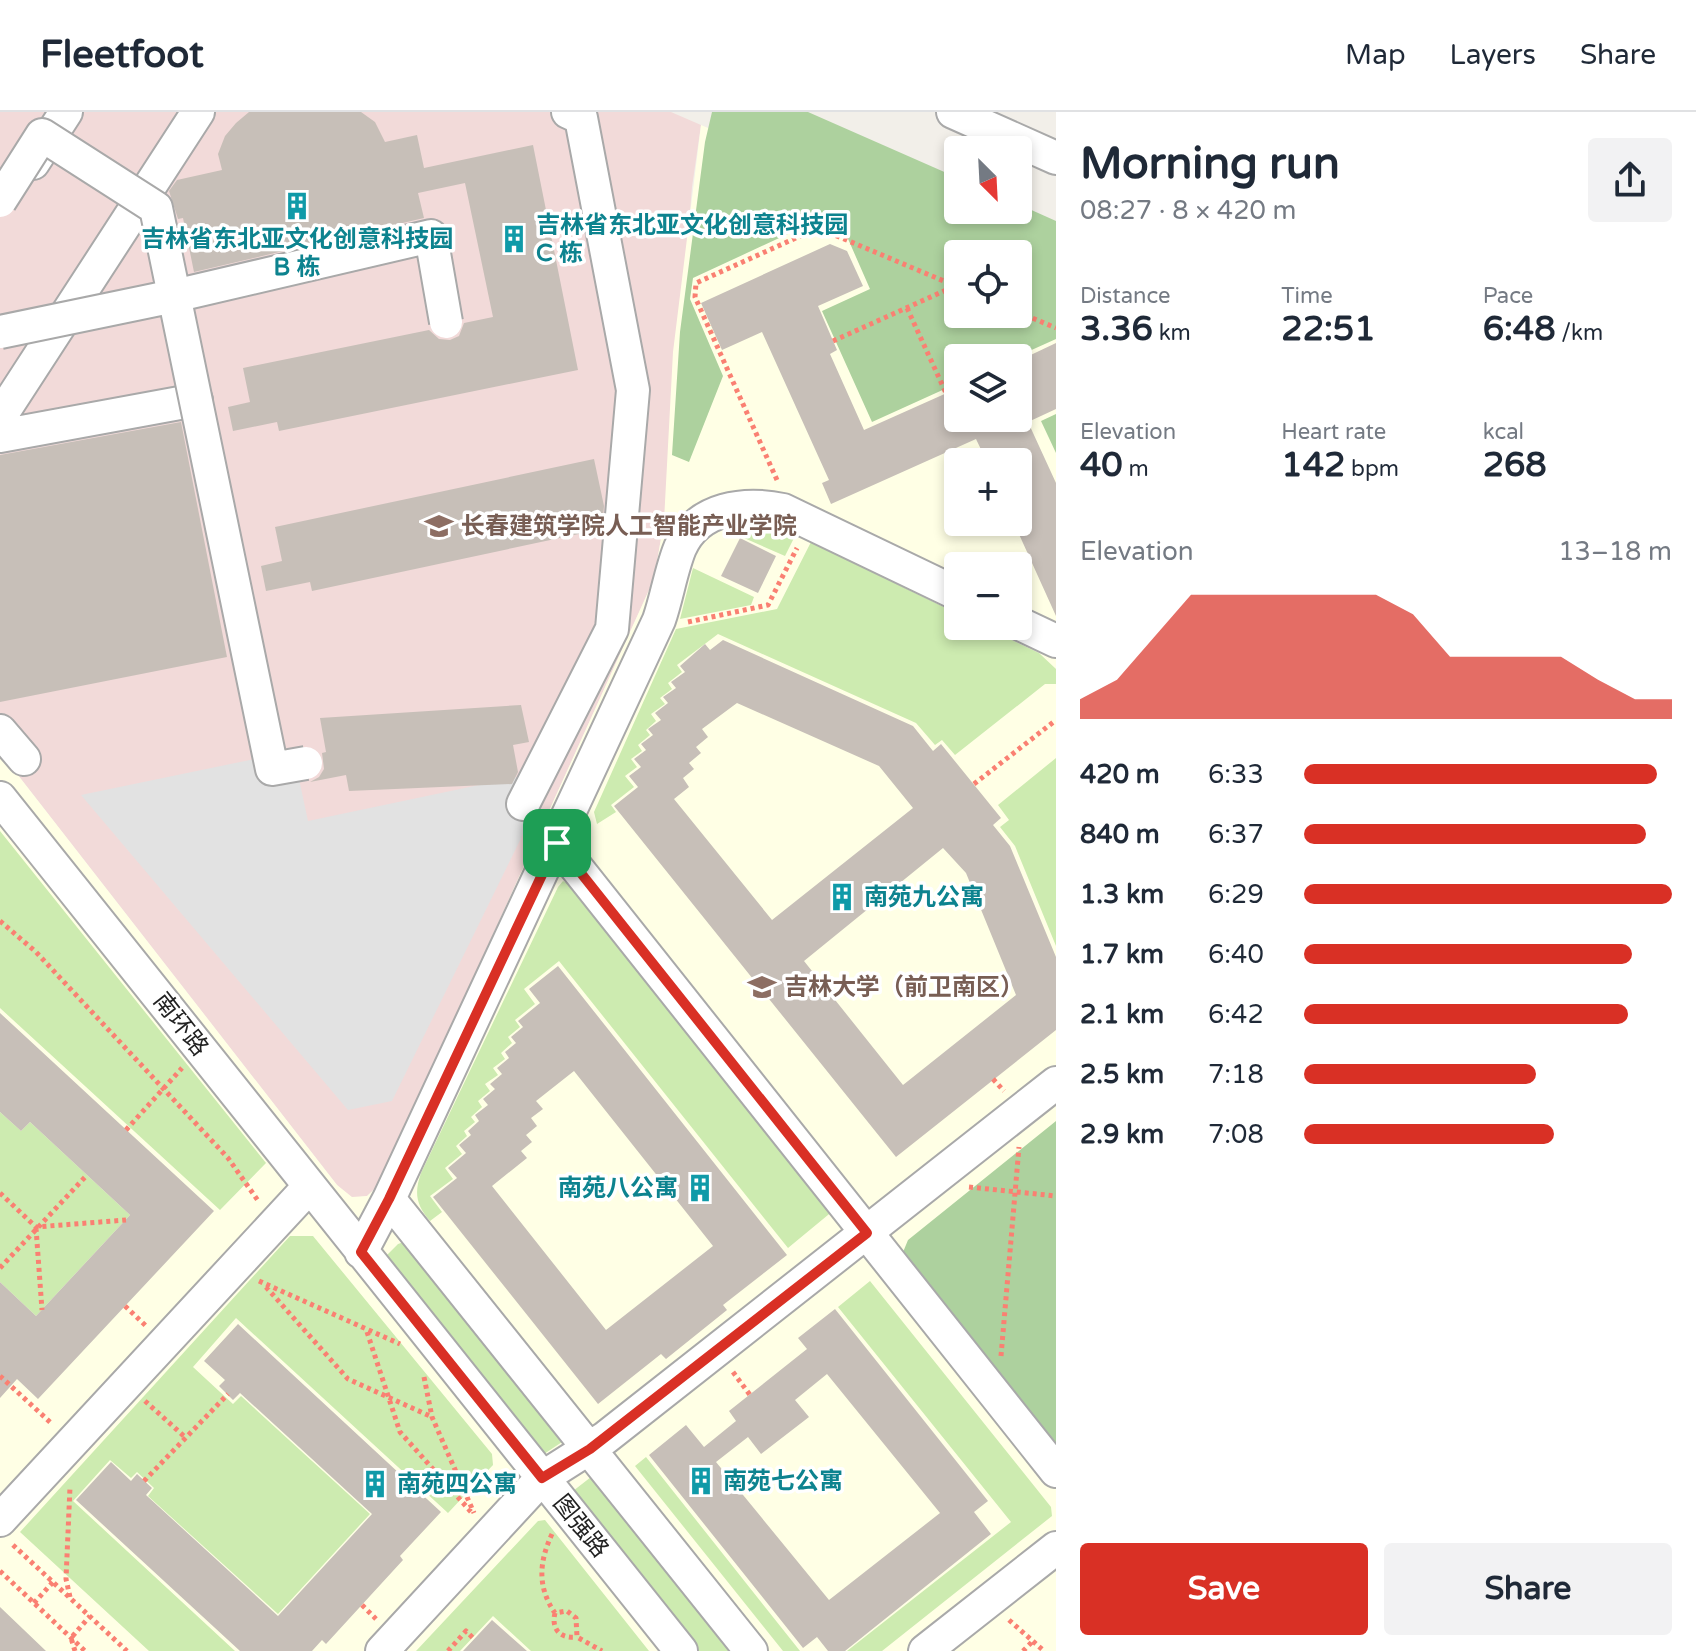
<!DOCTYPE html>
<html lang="en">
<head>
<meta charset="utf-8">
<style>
	:root { --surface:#fff; --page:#f2f2f3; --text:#1f2937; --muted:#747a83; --line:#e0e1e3; --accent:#d93025 }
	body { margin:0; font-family:"Varela Round","Noto Sans SC",sans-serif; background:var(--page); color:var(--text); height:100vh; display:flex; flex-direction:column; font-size:30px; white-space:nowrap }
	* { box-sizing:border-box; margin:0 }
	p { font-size:26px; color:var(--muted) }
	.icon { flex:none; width:44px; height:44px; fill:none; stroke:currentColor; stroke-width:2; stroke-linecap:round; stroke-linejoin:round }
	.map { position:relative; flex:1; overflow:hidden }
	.panel { display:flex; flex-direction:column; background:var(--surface); width:640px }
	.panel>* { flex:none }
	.needle { width:52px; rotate:156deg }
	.buttons { position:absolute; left:944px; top:24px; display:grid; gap:16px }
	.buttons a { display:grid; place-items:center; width:88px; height:88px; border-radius:8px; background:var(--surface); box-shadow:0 4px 12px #0003; font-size:40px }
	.pin { position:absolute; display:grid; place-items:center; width:68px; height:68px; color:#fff; margin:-34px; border-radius:16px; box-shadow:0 4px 12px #0006 }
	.round { display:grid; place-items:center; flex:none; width:84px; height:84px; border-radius:8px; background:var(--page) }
	.head { display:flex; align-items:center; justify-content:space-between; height:136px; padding:0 24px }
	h1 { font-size:44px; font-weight:700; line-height:60px }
	.figures { display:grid; grid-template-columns:repeat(3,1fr); gap:12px; height:136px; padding:8px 24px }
	.figures div { display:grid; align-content:center }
	.figures b { font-size:34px; font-weight:700 }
	.figures small { font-size:22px; font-weight:400 }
	.figures p { font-size:22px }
	.chart { height:224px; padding:16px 24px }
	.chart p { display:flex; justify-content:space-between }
	.chart svg { width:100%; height:144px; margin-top:8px; fill:var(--accent); opacity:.7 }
	.button { display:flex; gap:16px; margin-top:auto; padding:16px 24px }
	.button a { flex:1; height:92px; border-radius:8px; background:var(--accent); color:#fff; font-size:32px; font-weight:700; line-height:92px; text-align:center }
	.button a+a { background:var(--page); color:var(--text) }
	ul { padding:0 24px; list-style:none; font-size:26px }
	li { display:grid; grid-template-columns:128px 96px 1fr; align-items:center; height:60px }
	li i { height:20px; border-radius:10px; background:var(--accent) }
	header { display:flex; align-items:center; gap:48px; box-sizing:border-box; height:112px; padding:0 40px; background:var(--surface); border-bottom:2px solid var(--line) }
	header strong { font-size:38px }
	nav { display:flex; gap:44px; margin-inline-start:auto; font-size:28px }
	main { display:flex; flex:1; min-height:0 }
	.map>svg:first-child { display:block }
	.commercial { fill:#f2dad9 }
	.education { fill:#ffffe5; fill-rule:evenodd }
	.grass { fill:#cdebb0 }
	.forest { fill:#add19e; fill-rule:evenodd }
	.parking { fill:#e2e2e2 }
	.building { fill:#c7bfb8; fill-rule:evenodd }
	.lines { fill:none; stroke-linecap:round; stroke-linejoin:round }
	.minor-casing { stroke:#a9a9a9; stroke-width:36 }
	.path { stroke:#fa8072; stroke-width:5; stroke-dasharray:4 4; stroke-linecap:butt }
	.minor { stroke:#fff; stroke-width:32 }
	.minor-bridge-casing { stroke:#a9a9a9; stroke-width:36; stroke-linecap:butt }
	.minor-bridge { stroke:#fff; stroke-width:32 }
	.route-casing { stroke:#fff; stroke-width:16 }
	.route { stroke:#d93025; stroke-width:10 }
	.labels { text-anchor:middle; stroke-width:7; stroke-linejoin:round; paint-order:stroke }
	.culture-label { font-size:24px; font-weight:bold; fill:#0d838f; stroke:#fff; text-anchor:start }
	.education-label { font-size:24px; font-weight:bold; fill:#785e54; stroke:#fff; text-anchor:start }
	.street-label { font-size:24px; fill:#222; stroke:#fff }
</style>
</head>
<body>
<header>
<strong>Fleetfoot</strong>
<nav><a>Map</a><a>Layers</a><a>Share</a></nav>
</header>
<main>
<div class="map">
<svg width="1056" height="1539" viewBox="0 0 1056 1539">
	<rect width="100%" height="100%" fill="#f2efe9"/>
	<path class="commercial" d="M0,0H671L701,13L692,75L664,409L654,467L380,1072L367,1084L352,1086L337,1073L0,640Z"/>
	<path class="education" d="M701,13L1004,142H958V202H1018L1056,164V1539H0V640L337,1073L352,1085L367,1084L380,1072L654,467L664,409L673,240ZM958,246H1018V306H958ZM958,350H1018V410H958ZM958,454H1018V514H958Z"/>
	<path class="grass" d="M740,409L774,412L796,422L785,444L719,415Z
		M811,430L958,502V514H983L1039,541L1056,557V572H1045L955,643L942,628L935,633L916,611L718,522L677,553L682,560L668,571L672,577L660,586L665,592L651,602L656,609L646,618L650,623L638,633L642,639L631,647L637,655L625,664L634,675L611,693L616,700L597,712L594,700L676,517L777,497Z
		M693,456L754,485L751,493L680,507Z
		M1056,646V834L1015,734L1000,715L1009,708L998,693Z
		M0,719L266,1051L220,1098L0,896Z
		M563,769L573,774L834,1098L788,1136L559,849L524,877L535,892L515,908L520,915L508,925L512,931L501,941L505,947L493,956L498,963L485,972L490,979L478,989L482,995L471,1005L475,1010L464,1019L467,1024L456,1034L462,1042L445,1056L453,1067L430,1084L442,1100L430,1109C416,1093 414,1081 421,1061L558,775Z
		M0,1000L21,1019L30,1010L130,1103L36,1204L0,1170Z
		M290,1124H313L492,1342L493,1353L448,1401L236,1206L193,1255L233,1292L241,1284L370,1402L278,1502L148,1384L154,1376L137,1360L131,1366L110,1348L73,1389L235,1539H149L20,1420Z
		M407,1129L560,1321L562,1330L544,1342L387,1150V1143L398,1132Z
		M870,1169L1051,1395L1052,1404L882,1539H847L1011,1410L838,1195Z
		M646,1345L800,1539H783L635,1354Z
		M596,1364L736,1539H698L572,1384L573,1379L591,1365Z
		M545,1408L649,1539H531L493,1504L460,1539H416L538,1409Z"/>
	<path class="forest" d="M712,0H808L958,66V98H1018V92L1056,109V227L1014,246H958V271L872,310L822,199L870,177L845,120L818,108L693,166L690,187L723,264L689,350L672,343L680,220L705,30ZM958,142H1018V202H958Z
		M1056,302V341L1041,309Z
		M1056,1009V1338L901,1145L908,1128Z"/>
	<path class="parking" d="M293,639L308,709L555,657L392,989L348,998L81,683Z"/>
	<path class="building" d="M249,0H361L375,10L385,30L417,23L424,56L533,33L578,258L279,319L277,310L233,319L228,295L250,290L243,256L429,218L439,227L450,228L459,224L464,211L493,205L465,71L418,81L424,106L194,160L183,106L178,107L169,79L177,68L222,58L218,42L225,24L236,11Z
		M830,132L847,139L863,174L818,194L837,238L830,242L864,318L958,276V306H1018V249L1056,231V297L1028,310L1056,371V504L1018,420V350H987L976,327L831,392L822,371L829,368L762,220L722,238L701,191Z
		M181,310L227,545L0,590V343Z
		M594,347L604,394L602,417L312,479L310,470L266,479L261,454L282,449L275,415Z
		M740,426L776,444L758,481L721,464Z
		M723,528L913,614L933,639L941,632L1001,706L993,713L1010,734L1056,845V918L896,1045L614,694L638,675L629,664L641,655L634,647L646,638L641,632L653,623L648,617L661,608L655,601L668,591L663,585L676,576L671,570L685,560L680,554L705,532L710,538ZM737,591L879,654L913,696L772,808L674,687L689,675L683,666L694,657L689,651L701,641L696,635L708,625L702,617ZM943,736L966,761L1016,883L903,973L804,849Z
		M521,593L529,630L513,633L518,660L512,672L349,679L346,663L310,670L319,665L324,657L322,641L326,640L320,606Z
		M558,854L787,1143L723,1193L727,1198L666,1247L661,1242L598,1292L433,1085L457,1066L448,1056L466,1041L459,1033L471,1023L468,1019L479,1009L475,1003L488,993L483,987L495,977L490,972L502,962L497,956L509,946L505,940L516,931L511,925L523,915L518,909L540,891L529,877ZM574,959L713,1134L606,1218L492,1074L527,1046L521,1039L532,1030L526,1023L537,1014L531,1006L543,997L536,989Z
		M0,901L214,1099L38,1287L17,1267L0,1286V1170L36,1204L130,1103L30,1010L21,1019L0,1000Z
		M835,1197L988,1389L974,1400L991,1422L845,1539H828L817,1525L803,1536L649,1343L686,1313L704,1335L736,1309L729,1299L807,1237L798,1226ZM827,1262L940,1401L829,1488L716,1350L748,1325L761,1342L809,1305L795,1288Z
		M238,1212L441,1400L400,1444L403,1448L326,1532L322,1528L312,1539H240L76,1388L111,1350L131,1369L137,1362L152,1376L146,1383L278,1504L372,1402L240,1281L233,1288L219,1274L225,1268L204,1249Z
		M0,1495L46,1539H0Z
		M492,1508L527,1539H463Z"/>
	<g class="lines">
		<defs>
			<path id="minor" d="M953,0L1056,46
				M33,51L66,0
				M0,305L198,0
				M0,324L196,288
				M1018,511L1056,529
				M0,619L24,647
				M0,686L681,1539
				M523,692L612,517L633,278L581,6L568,0
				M557,731L1056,1359
				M389,1087L751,1539
				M361,1140L389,1087L659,508C667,485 671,458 680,436C698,395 745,390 783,398L958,482
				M0,1408L309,1075
				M382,1539L542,1366L605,1326L1056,971
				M925,1539L1056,1436"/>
		</defs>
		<use href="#minor" class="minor-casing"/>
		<path class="path" d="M907,196L946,281
			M1018,200L1056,216
			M833,229L955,174
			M777,368L695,185L696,171L818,116L958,175
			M688,510L768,493L797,436
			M974,672L1056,608
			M0,809L36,840L228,1046L259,1090
			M993,967L1004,979
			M126,1018L182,956
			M969,1075L1056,1084
			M0,1081L36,1115L126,1108
			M36,1116L42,1198
			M0,1156L87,1063
			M259,1169L400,1232
			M266,1175L348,1267L432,1305
			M125,1194L146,1214
			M367,1220L400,1320L472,1401
			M1001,1244L1019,1035
			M733,1260L750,1283
			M0,1264L51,1311
			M424,1265L432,1305L474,1401
			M145,1289L186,1326
			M144,1369L228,1282
			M552,1422C539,1450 537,1475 555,1501L567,1499L576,1506L577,1525L602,1539
			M13,1433L127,1539
			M0,1459L85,1539
			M70,1485L66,1467L70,1375
			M34,1491L53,1470
			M362,1493L376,1507
			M555,1501C551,1517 560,1527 577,1525
			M1009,1508L1044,1539
			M75,1539L71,1526L90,1504
			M448,1539L466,1519L474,1527
			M1023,1539L1033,1529"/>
		<use href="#minor" class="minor"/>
		<defs>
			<path id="minor-bridge" d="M0,89L42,23L156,96L272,657L306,651
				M0,220L174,184L431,124L446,210"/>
		</defs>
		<use href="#minor-bridge" class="minor-bridge-casing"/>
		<use href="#minor-bridge" class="minor-bridge"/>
	</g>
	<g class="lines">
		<defs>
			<path id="route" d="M557,731L867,1121L590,1337L542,1366L361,1140L389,1087Z"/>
		</defs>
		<use href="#route" class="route-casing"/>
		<use href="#route" class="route"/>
	</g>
	<defs>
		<symbol id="building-bare" viewBox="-9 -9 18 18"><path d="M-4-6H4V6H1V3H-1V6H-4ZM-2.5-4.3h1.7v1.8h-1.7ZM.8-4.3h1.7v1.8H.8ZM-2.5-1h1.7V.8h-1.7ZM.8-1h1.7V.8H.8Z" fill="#0f9aa8" stroke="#fff" stroke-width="2.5" paint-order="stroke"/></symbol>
		<symbol id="university-bare" viewBox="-9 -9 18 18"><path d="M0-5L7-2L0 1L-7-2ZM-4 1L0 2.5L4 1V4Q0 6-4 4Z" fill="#8d6e63" stroke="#fff" stroke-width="2.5" paint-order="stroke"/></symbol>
	</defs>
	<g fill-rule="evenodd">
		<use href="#building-bare" x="277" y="74" width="40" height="40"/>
		<use href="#building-bare" x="494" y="107" width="40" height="40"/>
		<use href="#university-bare" x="419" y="394" width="40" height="40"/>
		<use href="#building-bare" x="822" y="765" width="40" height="40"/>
		<use href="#university-bare" x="742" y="855" width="40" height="40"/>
		<use href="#building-bare" x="680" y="1056" width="40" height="40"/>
		<use href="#building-bare" x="681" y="1349" width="40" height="40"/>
		<use href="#building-bare" x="355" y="1352" width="40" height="40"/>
	</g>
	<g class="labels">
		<g class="culture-label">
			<text x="536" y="121">吉林省东北亚文化创意科技园<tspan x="536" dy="28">C 栋</tspan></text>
			<text x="297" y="135" text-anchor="middle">吉林省东北亚文化创意科技园<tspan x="297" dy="28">B 栋</tspan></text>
			<text x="864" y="793">南苑九公寓</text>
			<text x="678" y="1084" text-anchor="end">南苑八公寓</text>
			<text x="723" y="1377">南苑七公寓</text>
			<text x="397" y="1380">南苑四公寓</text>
		</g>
		<g class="education-label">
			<text x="461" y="422">长春建筑学院人工智能产业学院</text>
			<text x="784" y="883">吉林大学（前卫南区）</text>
		</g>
		<g class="street-label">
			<text transform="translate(181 912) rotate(52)" y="8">南环路</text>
			<text transform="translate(581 1414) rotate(51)" y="8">图强路</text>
		</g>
	</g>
</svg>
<div class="buttons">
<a><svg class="needle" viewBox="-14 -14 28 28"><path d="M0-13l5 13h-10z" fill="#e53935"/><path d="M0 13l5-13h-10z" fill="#747a83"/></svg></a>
<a><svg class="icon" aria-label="locate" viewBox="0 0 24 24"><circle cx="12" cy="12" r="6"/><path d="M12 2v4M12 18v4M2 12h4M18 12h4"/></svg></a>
<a><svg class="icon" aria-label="layers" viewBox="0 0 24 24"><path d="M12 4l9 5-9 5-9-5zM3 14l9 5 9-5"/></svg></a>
<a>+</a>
<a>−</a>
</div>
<div class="pin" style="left:557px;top:731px;background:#1e9e55"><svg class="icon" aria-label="arrive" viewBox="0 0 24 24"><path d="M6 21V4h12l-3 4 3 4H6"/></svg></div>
</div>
<section class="panel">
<div class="head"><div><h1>Morning run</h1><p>08:27 · 8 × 420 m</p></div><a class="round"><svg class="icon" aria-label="share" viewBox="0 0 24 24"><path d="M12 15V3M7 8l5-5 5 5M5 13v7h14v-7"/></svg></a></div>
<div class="figures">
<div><p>Distance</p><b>3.36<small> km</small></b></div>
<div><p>Time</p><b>22:51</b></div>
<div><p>Pace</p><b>6:48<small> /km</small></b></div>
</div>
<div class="figures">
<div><p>Elevation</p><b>40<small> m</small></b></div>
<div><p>Heart rate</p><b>142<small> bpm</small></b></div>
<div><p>kcal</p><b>268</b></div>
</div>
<div class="chart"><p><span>Elevation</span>13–18 m</p>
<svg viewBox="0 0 160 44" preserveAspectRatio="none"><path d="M0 44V38L10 32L20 19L30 6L40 6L50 6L60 6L70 6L80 6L90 12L100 25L110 25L120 25L130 25L140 32L150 38L160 38V44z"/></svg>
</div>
<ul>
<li><b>420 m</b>6:33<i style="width:96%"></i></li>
<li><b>840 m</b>6:37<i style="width:93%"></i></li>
<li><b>1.3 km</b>6:29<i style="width:100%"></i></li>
<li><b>1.7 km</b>6:40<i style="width:89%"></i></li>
<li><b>2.1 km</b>6:42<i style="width:88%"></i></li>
<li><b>2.5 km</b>7:18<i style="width:63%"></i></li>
<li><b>2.9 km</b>7:08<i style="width:68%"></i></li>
</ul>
<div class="button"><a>Save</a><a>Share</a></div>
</section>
</main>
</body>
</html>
